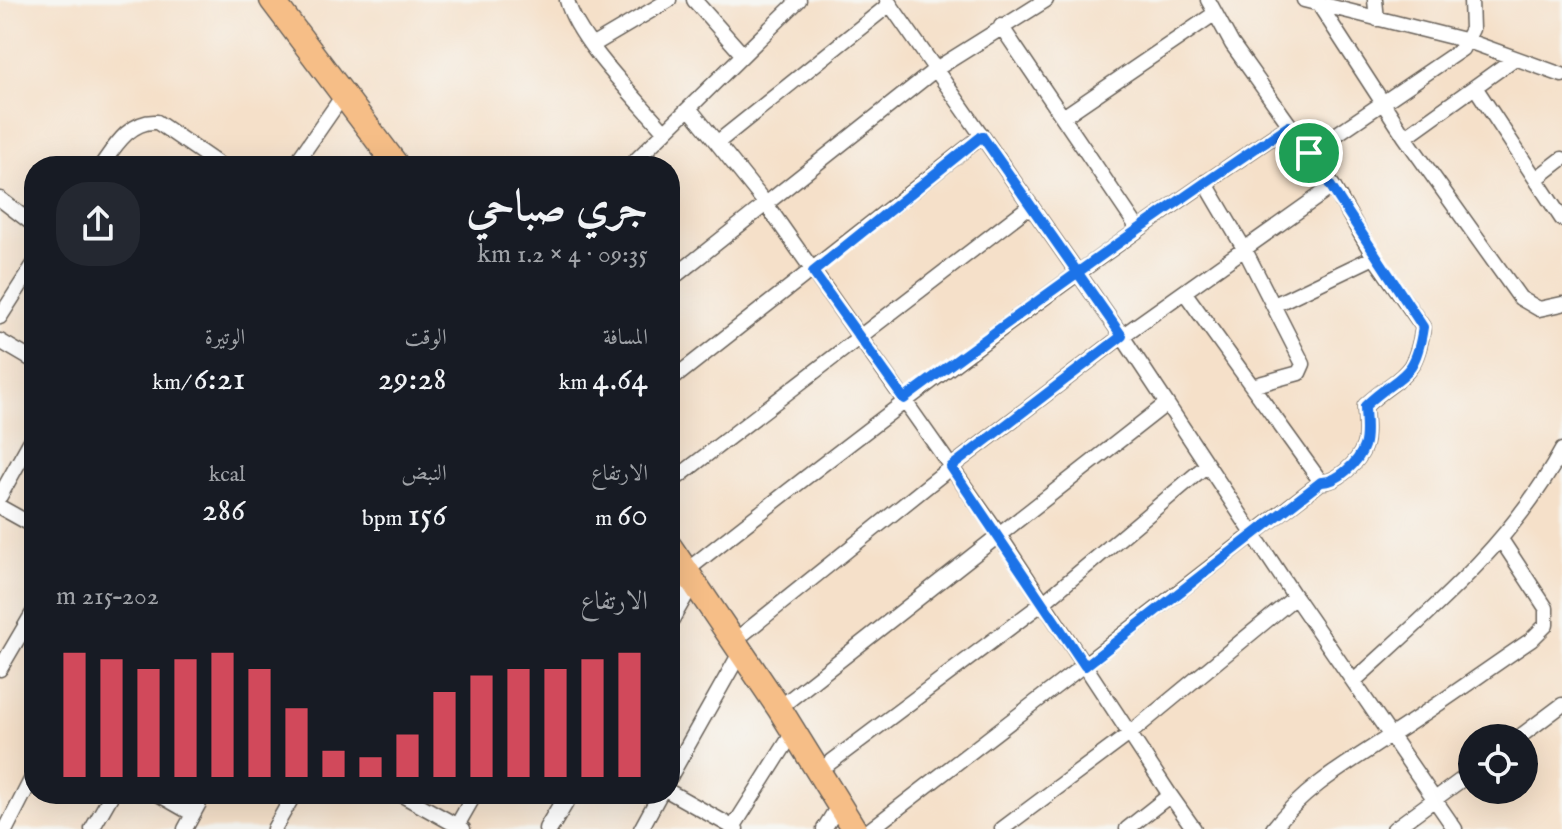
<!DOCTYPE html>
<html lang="ar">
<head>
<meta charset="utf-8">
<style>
	:root { --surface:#171b24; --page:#242831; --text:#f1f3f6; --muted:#9ea1a6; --accent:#d1495b }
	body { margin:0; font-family:"IM FELL English",Amiri,serif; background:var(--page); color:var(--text); direction:rtl; height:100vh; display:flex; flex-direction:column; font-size:30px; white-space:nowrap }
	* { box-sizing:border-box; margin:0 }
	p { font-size:26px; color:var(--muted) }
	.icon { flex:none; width:44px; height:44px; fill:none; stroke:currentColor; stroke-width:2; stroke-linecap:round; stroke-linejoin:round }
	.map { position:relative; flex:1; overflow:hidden; direction:ltr }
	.drawer { position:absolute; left:24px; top:156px; width:656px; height:648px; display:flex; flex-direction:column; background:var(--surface); border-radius:32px; box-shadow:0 8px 32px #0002; direction:rtl }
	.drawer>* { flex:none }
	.controls { position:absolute; left:1458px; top:724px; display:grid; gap:16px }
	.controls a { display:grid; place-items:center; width:80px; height:80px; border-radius:50%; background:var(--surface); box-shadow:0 8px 32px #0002; font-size:40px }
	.pin { position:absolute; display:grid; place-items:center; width:68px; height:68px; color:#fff; margin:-34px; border:4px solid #fff; border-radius:50%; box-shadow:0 2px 8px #0007 }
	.round { display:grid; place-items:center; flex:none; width:84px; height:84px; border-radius:32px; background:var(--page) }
	.summary { display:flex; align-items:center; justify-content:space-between; height:136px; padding:0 32px }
	h1 { font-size:44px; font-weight:600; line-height:60px }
	.metrics { display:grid; grid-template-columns:repeat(3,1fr); gap:12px; height:136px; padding:8px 32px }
	.metrics div { display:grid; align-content:center }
	.metrics b { font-size:34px; font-weight:600 }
	.metrics small { font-size:22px; font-weight:400 }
	.metrics p { font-size:22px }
	.chart { height:224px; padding:16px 32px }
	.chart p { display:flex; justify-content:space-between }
	.chart svg { width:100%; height:144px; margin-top:8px; stroke:var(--accent); stroke-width:6 }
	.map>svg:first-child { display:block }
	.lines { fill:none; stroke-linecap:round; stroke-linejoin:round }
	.minor-casing { stroke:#686159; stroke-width:17 }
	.tertiary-casing { stroke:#686159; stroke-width:21 }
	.primary-casing { stroke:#686159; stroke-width:27 }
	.minor { stroke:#fff; stroke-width:14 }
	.tertiary { stroke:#fff; stroke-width:18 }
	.primary { stroke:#f6be87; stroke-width:24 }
	.route-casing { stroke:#fff; stroke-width:16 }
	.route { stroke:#1a73e8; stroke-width:10 }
</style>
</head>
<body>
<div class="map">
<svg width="1562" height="829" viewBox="0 0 1562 829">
	<rect width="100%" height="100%" fill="#f6f6f2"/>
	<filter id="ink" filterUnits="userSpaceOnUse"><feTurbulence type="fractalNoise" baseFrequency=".0125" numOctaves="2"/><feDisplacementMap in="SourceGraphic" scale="16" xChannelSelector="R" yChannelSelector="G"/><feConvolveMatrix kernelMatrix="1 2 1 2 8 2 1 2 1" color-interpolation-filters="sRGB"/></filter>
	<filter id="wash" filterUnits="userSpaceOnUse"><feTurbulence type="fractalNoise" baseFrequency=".006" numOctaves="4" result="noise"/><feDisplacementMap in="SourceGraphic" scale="32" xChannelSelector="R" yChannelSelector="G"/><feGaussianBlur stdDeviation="1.8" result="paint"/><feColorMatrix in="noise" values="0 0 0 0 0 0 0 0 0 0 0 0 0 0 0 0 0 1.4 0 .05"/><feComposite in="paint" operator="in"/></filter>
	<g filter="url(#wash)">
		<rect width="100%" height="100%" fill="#f5e0c9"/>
	</g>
	<g filter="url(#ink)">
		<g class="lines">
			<defs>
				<path id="minor" d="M567,0C577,40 637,99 665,132
					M694,0L743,55
					M887,0L1122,336L1295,597L1128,735L1002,829
					M1304,0L1468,41L1562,75
					M1375,0L1377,19
					M1318,3L1405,137L1520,298L1539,309L1562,304
					M1001,26L1137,227
					M593,45L669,0
					M1475,87L1562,219
					M689,108L766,204L999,535L779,708
					M1063,117L1214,14
					M1405,137L1515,58
					M718,142L890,4
					M1309,153L1462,49L1472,29L1471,0
					M101,166C115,146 130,120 157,122L221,166
					M294,166L344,94
					M630,166L799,0
					M1536,179L1562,159
					M1205,182L1245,250L1303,364L1299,373L1252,386
					M0,199L34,225
					M670,280L936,69L1046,0
					M1185,293L1321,482
					M1274,305L1374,257
					M0,317L34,264
					M0,341L34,361
					M670,381L982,136
					M670,483L1031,205
					M0,496L34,435
					M0,507L34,526
					M686,571C883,416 1081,265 1289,126
					M1295,597L1455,829
					M733,642L951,467L1122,336L1333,186
					M0,669L34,611
					M1355,680C1433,609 1512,543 1562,450
					M1518,738L1562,705
					M819,771L1044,602L1207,465
					M670,777L740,653
					M670,792L736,829
					M158,794L193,814
					M400,794L463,829
					M1170,795L1194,829
					M6,829L34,774
					M92,829L112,794
					M185,829L204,794
					M274,829L294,794
					M455,829L475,794
					M641,829L660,794
					M732,829L794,731
					M824,829L840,803
					M871,829L1321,482C1337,483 1359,462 1364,446C1368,435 1365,418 1365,406C1399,374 1415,381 1423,327L1374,257L1333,186L1232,44L1208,0
					M1127,829L1170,795L999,535L1166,404
					M1273,829C1306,786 1349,763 1393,734C1440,704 1485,671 1531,640L1546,625V608L1502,541
					M1394,829L1472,772"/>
				<path id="tertiary" d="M670,619L692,581
					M548,829L569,794"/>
				<path id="primary" d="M272,0L397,166
					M670,547L779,708L854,829"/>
			</defs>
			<use href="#minor" class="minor-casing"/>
			<use href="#tertiary" class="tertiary-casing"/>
			<use href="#primary" class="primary-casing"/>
			<use href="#minor" class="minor"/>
			<use href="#tertiary" class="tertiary"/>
			<use href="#primary" class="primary"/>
		</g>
	</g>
	<g class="lines" filter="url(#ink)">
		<defs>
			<path id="route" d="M1309,153L1289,126C1158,213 1031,305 904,399L813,272L982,136L1122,336L951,467L1085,666L1321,482C1337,483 1359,462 1364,446C1368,435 1365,418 1365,406C1399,373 1415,382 1423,327L1309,153"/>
		</defs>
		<use href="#route" class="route-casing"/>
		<use href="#route" class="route"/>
	</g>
</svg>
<div class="controls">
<a><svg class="icon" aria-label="locate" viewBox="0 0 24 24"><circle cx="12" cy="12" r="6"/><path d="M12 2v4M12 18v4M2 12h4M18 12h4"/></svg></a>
</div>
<div class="pin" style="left:1309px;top:153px;background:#1e9e55"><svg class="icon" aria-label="arrive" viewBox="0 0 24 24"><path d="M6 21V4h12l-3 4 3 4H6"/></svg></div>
<section class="drawer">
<div class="summary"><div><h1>جري صباحي</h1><p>09:35 · 4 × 1.2 km</p></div><a class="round"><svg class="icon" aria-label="share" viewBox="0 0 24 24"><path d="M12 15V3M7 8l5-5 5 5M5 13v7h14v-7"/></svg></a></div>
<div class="metrics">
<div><p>المسافة</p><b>4.64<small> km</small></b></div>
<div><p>الوقت</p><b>29:28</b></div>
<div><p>الوتيرة</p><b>6:21<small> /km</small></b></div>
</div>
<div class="metrics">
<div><p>الارتفاع</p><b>60<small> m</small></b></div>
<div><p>النبض</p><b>156<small> bpm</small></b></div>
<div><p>kcal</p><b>286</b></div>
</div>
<div class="chart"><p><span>الارتفاع</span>202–215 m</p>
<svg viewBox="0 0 160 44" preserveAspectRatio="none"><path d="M5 44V6M15 44V8M25 44V11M35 44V8M45 44V6M55 44V11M65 44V23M75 44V36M85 44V38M95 44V31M105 44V18M115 44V13M125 44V11M135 44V11M145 44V8M155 44V6"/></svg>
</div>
</section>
</div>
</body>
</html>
